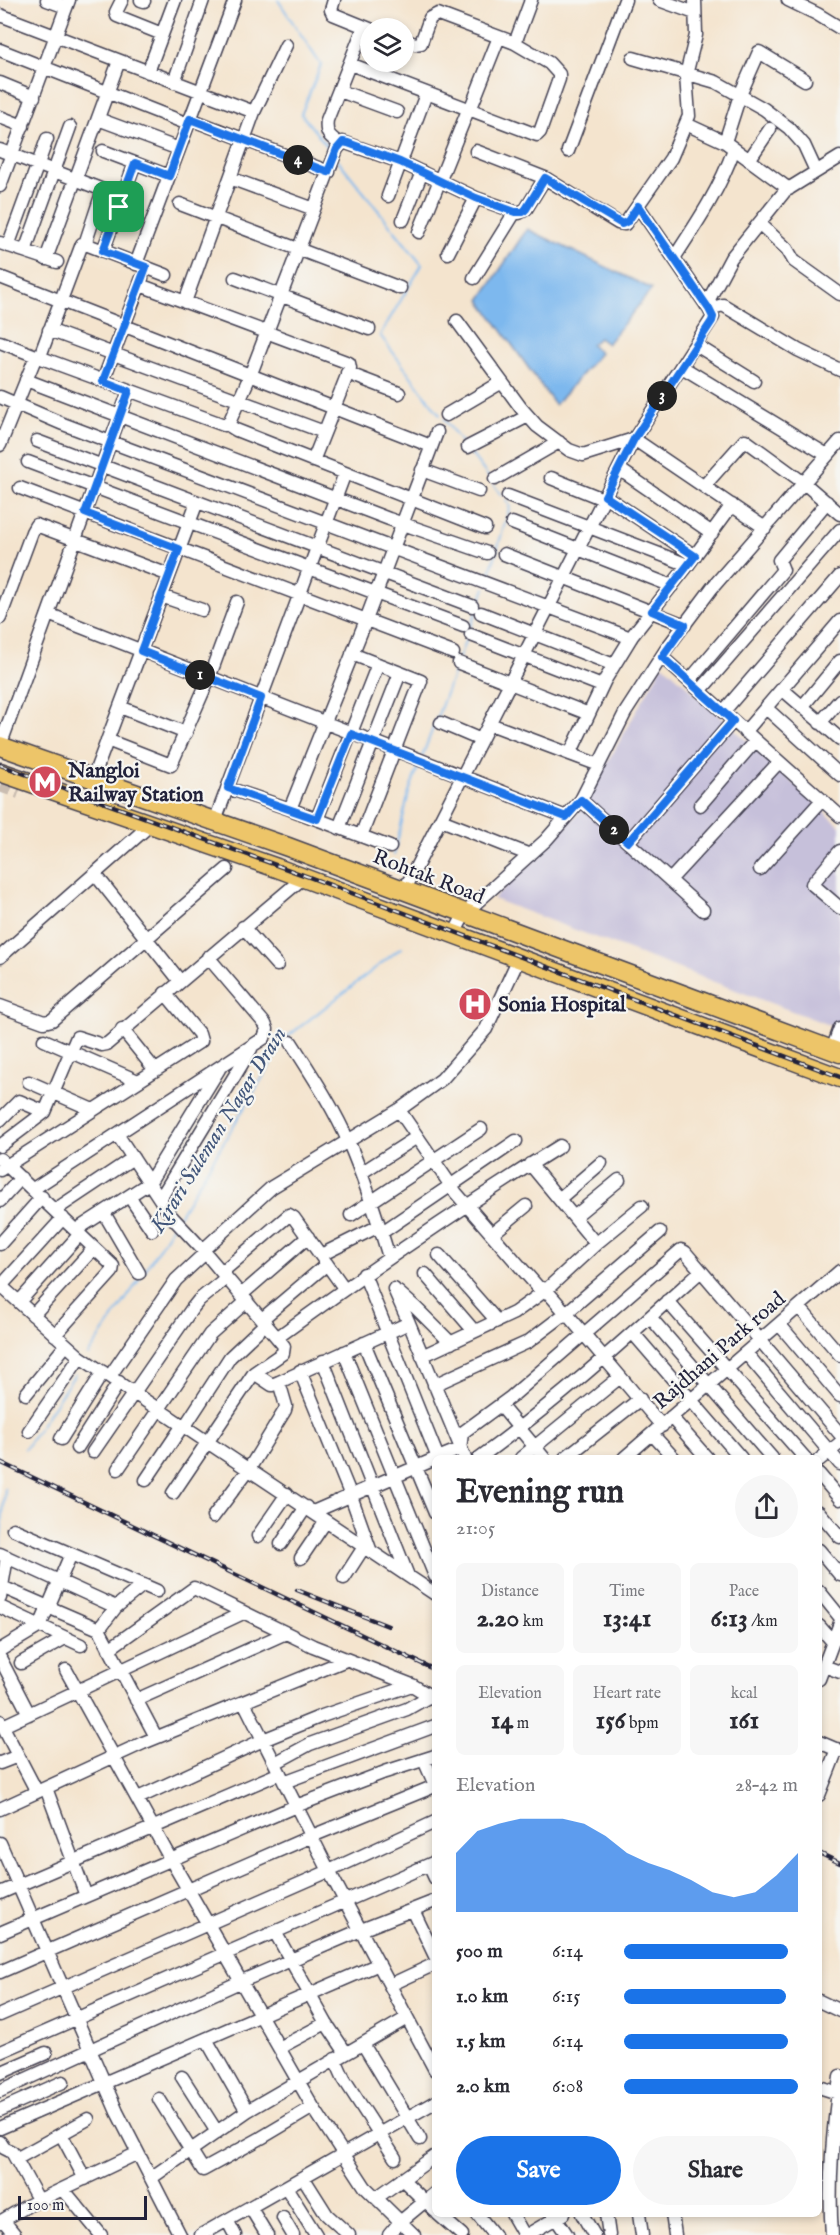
<!DOCTYPE html>
<html lang="en">
<head>
<meta charset="utf-8">
<style>
	:root { --surface:#fff; --page:#f7f7f7; --text:#2b2b33; --muted:#7c7c81; --accent:#1a73e8 }
	body { margin:0; font-family:"IM FELL English",serif; background:var(--page); color:var(--text); height:100vh; display:flex; flex-direction:column; font-size:22px; white-space:nowrap }
	* { box-sizing:border-box; margin:0 }
	p { font-size:20px; color:var(--muted) }
	.icon { flex:none; width:33px; height:33px; fill:none; stroke:currentColor; stroke-width:2; stroke-linecap:round; stroke-linejoin:round }
	.map { position:relative; flex:1; overflow:hidden }
	.details { position:absolute; left:432px; top:1455px; width:390px; height:762px; display:flex; flex-direction:column; background:var(--surface); border-radius:9px; box-shadow:0 3px 9px #0003 }
	.details>* { flex:none }
	.buttons { position:absolute; left:360px; top:18px; display:grid; gap:12px }
	.buttons a { display:grid; place-items:center; width:54px; height:54px; border-radius:50%; background:var(--surface); box-shadow:0 3px 9px #0003; font-size:30px }
	.scale { position:absolute; left:18px; bottom:15px; width:129px; box-sizing:border-box; padding-left:6px; border:3px solid #22223b; border-top:0; font-size:16px; line-height:21px; white-space:nowrap; color:#22223b; -webkit-text-stroke:4px #f6f6f2; paint-order:stroke }
	.pin { position:absolute; display:grid; place-items:center; width:51px; height:51px; color:#fff; margin:-26px; border-radius:12px; box-shadow:0 3px 9px #0006 }
	.km { position:absolute; width:30px; height:30px; margin:-15px; border-radius:50%; background:#222; color:#fff; font-size:16px; line-height:30px; text-align:center }
	.round { display:grid; place-items:center; flex:none; width:63px; height:63px; border-radius:32px; background:var(--page) }
	.headline { display:flex; align-items:center; justify-content:space-between; height:102px; padding:0 24px }
	h1 { font-size:33px; font-weight:700; line-height:45px }
	.metrics { display:grid; grid-template-columns:repeat(3,1fr); gap:9px; height:102px; padding:6px 24px }
	.metrics div { display:grid; align-content:center; border-radius:9px; background:var(--page); text-align:center }
	.metrics b { font-size:26px; font-weight:700 }
	.metrics small { font-size:16px; font-weight:400 }
	.metrics p { font-size:16px }
	.chart { height:168px; padding:12px 24px }
	.chart p { display:flex; justify-content:space-between }
	.chart svg { width:100%; height:108px; margin-top:6px; fill:var(--accent); opacity:.7 }
	.primary-button { display:flex; gap:12px; margin-top:auto; padding:12px 24px }
	.primary-button a { flex:1; height:69px; border-radius:36px; background:var(--accent); color:#fff; font-size:24px; font-weight:700; line-height:69px; text-align:center }
	.primary-button a+a { background:var(--page); color:var(--text) }
	ul { padding:0 24px; list-style:none; font-size:20px }
	li { display:grid; grid-template-columns:96px 72px 1fr; align-items:center; height:45px }
	li i { height:15px; border-radius:8px; background:var(--accent) }
	.map>svg:first-child { display:block }
	.industrial { fill:#c6c0da }
	.water { fill:#7db8ee; stroke:#506d94; stroke-width:1.5 }
	.lines { fill:none; stroke-linecap:round; stroke-linejoin:round }
	.stream { stroke:#7db8ee; stroke-width:2 }
	.minor-tunnel { stroke:#cabdb1; stroke-width:12; stroke-dasharray:12 6; stroke-linecap:butt }
	.minor-casing { stroke:#423f51; stroke-width:15 }
	.highway-casing { stroke:#423f51; stroke-width:21 }
	.minor { stroke:#fff; stroke-width:12 }
	.highway { stroke:#edc569; stroke-width:18 }
	.rail-casing { stroke:#22223b; stroke-width:4.5 }
	.rail { stroke:#f6f6f2; stroke-width:2; stroke-dasharray:7; stroke-linecap:butt }
	.route-casing { stroke:#fff; stroke-width:12 }
	.route { stroke:#1a73e8; stroke-width:8 }
	.labels { text-anchor:middle; stroke-width:4.5; stroke-linejoin:round; paint-order:stroke }
	.poi-label { font-size:21px; font-weight:bold; fill:#22223b; stroke:#f6f6f2; text-anchor:start }
	.street-label { font-size:21px; fill:#22223b; stroke:#f6f6f2 }
	.water-label { font-size:22px; font-style:italic; fill:#42567a; stroke:#f6f6f2 }
</style>
</head>
<body>
<div class="map">
<svg width="840" height="2235" viewBox="0 0 840 2235">
	<rect width="100%" height="100%" fill="#f6f6f2"/>
	<filter id="ink" filterUnits="userSpaceOnUse"><feTurbulence type="fractalNoise" baseFrequency=".0167" numOctaves="2"/><feDisplacementMap in="SourceGraphic" scale="12" xChannelSelector="R" yChannelSelector="G"/><feConvolveMatrix kernelMatrix="1 2 1 2 8 2 1 2 1" color-interpolation-filters="sRGB"/></filter>
	<filter id="wash" filterUnits="userSpaceOnUse"><feTurbulence type="fractalNoise" baseFrequency=".008" numOctaves="4" result="noise"/><feDisplacementMap in="SourceGraphic" scale="24" xChannelSelector="R" yChannelSelector="G"/><feGaussianBlur stdDeviation="1.35" result="paint"/><feColorMatrix in="noise" values="0 0 0 0 0 0 0 0 0 0 0 0 0 0 0 0 0 1.4 0 .05"/><feComposite in="paint" operator="in"/></filter>
	<g filter="url(#wash)">
		<rect width="100%" height="100%" fill="#f4e4ce"/>
		<path class="industrial" d="M663,664L840,826V1029L493,899L579,813Z"/>
		<path class="water" d="M527,229L652,289L607,344L599,338L591,345L600,353L555,405L480,300Z"/>
		<g class="lines">
			<path class="stream" d="M278,0L321,65L301,114L332,152
				M337,159L422,265L380,335L440,415
				M444,419L464,446
				M468,450L490,479
				M493,484L502,496
				M488,580L510,506L506,500
				M478,608L485,588
				M469,630L476,613
				M459,658L467,636
				M422,757L456,667
				M394,855L409,792L419,765
				M179,1216L287,1037L401,948
				M144,1272L174,1224
				M88,1355L141,1277
				M25,1449L75,1374
				M0,1549L5,1489"/>
		</g>
	</g>
	<g filter="url(#ink)">
		<g class="lines">
			<path class="minor-tunnel" d="M0,786L19,793"/>
			<defs>
				<path id="minor" d="M47,0L66,7
					M122,0L116,12L117,16L162,34
					M141,0L144,1
					M334,0L331,10L333,14L370,29
					M659,0L695,13
					M788,0L817,14L840,28
					M0,15L254,112
					M404,40L415,44L421,43L430,18L438,14L515,43
					M0,50L188,124
					M633,58L716,82L764,109L789,128L804,145L816,171
					M350,64L537,135L540,132L559,79V74L549,63L515,43L531,0
					M148,72L175,0
					M174,82L203,0
					M0,83L34,97
					M340,91L397,112
					M470,110L499,37
					M0,117L23,126
					M98,119L179,149
					M190,119L329,172
					M686,124L725,142L789,189
					M725,142L740,95L759,52L805,80
					M340,144C330,137 325,134 327,120L364,27
					M0,150L103,190L85,244
					M103,151L169,176
					M476,151L545,178
					M568,151L625,0
					M749,160L770,129
					M230,178L314,209
					M0,186L69,0
					M388,196L426,94
					M180,204L400,288
					M403,220L422,172
					M759,223L787,249L794,261L840,294
					M419,232L468,110
					M0,243L57,262
					M8,246L47,139
					M25,251L70,127
					M103,251L135,163
					M448,253L476,198
					M674,258C697,223 720,189 734,149
					M46,259L119,61
					M136,264L235,0
					M0,277L431,446
					M235,278L369,329
					M474,278L515,212
					M140,285L349,363L350,368L313,461
					M185,302L254,112L286,45
					M706,305L731,258L785,191L840,157
					M709,309L723,305L798,350L840,370
					M457,321L521,408L537,426L569,450L583,455L634,439L765,528
					M49,330L324,432
					M0,342L36,356
					M696,345L754,381
					M40,356L82,244L88,245L166,275
					M682,367L827,455
					M347,373L399,393
					M26,380L389,519L487,553
					M103,381L142,278
					M0,397L63,424L631,638
					M446,415L502,382
					M228,425L236,430L485,528
					M37,441L472,606
					M0,445L36,356L224,425H228L250,376L337,149L343,142L400,162L476,198L519,213L526,209L545,178L618,223L625,224L671,158L689,116L686,75L696,35L695,0
					M468,447L528,416
					M28,462L463,626
					M619,469L712,533
					M422,470L479,491
					M551,478L603,499
					M495,479L559,442
					M704,486L745,440L804,483L840,514
					M20,488L453,653
					M508,496L688,565
					M605,496L695,556
					M512,523L672,586
					M504,554L685,625
					M161,596L202,610
					M481,613L614,665
					M48,614L566,817
					M0,618L32,532L36,525L169,575
					M471,635L602,686
					M352,654L421,681L361,836
					M662,657L840,816
					M459,663L589,714
					M689,681L783,570L779,560L827,502
					M782,689L840,739
					M700,691L840,530
					M120,707L186,733
					M802,707L840,661
					M766,708L840,775
					M723,712L840,576
					M441,723L481,740
					M820,723L840,700
					M490,724L599,765
					M745,732L840,621
					M107,740L171,765L209,678L237,602
					M0,746L129,391
					M570,754L605,680L632,636L688,565L732,505
					M93,778L197,502
					M228,788L290,809L366,620L437,432
					M581,800L703,910
					M700,805L755,741
					M290,809L390,847
					M317,819L378,664
					M441,820L530,855
					M215,821L345,473
					M339,828L400,673
					M628,842L733,721
					M840,851L812,884L840,908
					M760,869L822,800
					M95,874L180,981
					M670,880L779,762
					M404,891L634,439L713,317L709,309L638,206
					M243,927L277,965
					M454,934L465,913L546,840L581,800L625,713L667,648L712,588L840,441
					M0,957L150,825
					M0,1006L44,1022L52,1020L227,869
					M122,1029L155,1070
					M44,1040L138,1081
					M291,1042C312,1075 334,1108 349,1143C365,1180 377,1218 389,1257
					M832,1050L840,1028
					M29,1082L93,1110
					M399,1110L456,1193L537,1286L546,1290L566,1313L662,1426
					M0,1120L19,1101L45,1112
					M117,1134L171,1216L203,1250L284,1346L283,1353L254,1373L173,1493
					M0,1146L45,1112L77,1037L102,1045L107,1044L303,878
					M0,1159L113,1266L112,1272L55,1335
					M530,1164L596,1244
					M0,1170L201,1041L199,1034L165,993
					M361,1173L417,1137
					M33,1189L264,1038L267,1029L265,1024L208,957
					M129,1196L152,1230
					M160,1199L251,1049
					M559,1199L601,1163
					M0,1201L21,1178
					M55,1210L133,1158
					M104,1213L139,1273
					M351,1215L481,1129
					M574,1217L619,1180
					M76,1230L149,1183L219,1069
					M381,1233L516,1141
					M492,1234L526,1206
					M0,1244L42,1197
					M203,1250L272,1187L399,1110L442,1079L486,1029L519,958
					M321,1255L379,1226
					M439,1255L497,1321
					M222,1272L289,1215L294,1218L344,1288
					M364,1274L438,1458
					M425,1274L474,1331
					M0,1285L80,1357L435,1594
					M1,1286L63,1218
					M398,1292L416,1308L451,1343
					M241,1295L308,1237
					M667,1301L805,1458
					M19,1302L80,1234
					M799,1307L840,1355
					M33,1315L94,1248
					M650,1317L772,1458
					M262,1319L327,1264
					M409,1323L465,1458
					M779,1324L840,1396
					M633,1333L741,1458
					M278,1337C370,1270 463,1206 560,1146
					M364,1343L435,1513
					M344,1352L435,1576
					M746,1353L840,1464
					M422,1356L514,1313L546,1290L598,1242L642,1206
					M323,1361L408,1576
					M300,1371L351,1496L371,1552
					M254,1373L272,1385L279,1382
					M110,1376L176,1280L205,1253
					M434,1385L528,1342L566,1313L660,1232
					M26,1394L66,1345
					M500,1405L544,1458
					M671,1417L707,1458
					M185,1426L230,1357L266,1323
					M29,1431L80,1357
					M652,1434L674,1458
					M61,1439L103,1372
					M77,1448L119,1382
					M93,1452L191,1310L199,1300L226,1278
					M438,1458L460,1449L462,1433L511,1397L681,1250L685,1252L840,1434
					M479,1458C558,1401 629,1336 701,1271
					M521,1458L620,1377
					M565,1458L640,1399
					M624,1458L840,1271
					M819,1460L840,1443
					M118,1469L210,1334L247,1301
					M819,1474L840,1499
					M146,1480L183,1425
					M313,1512L435,1459
					M819,1512L840,1537
					M213,1517L249,1469L285,1410L286,1406L279,1382L409,1323L394,1289
					M13,1529L157,1591
					M258,1536L287,1494
					M281,1544L306,1507
					M819,1550L840,1575
					M0,1554L116,1607L143,1585
					M301,1558L326,1521
					M344,1578L364,1547
					M2,1587L99,1629L156,1737
					M819,1591L840,1617
					M0,1598L7,1557
					M0,1607L81,1645
					M819,1626L833,1642
					M99,1629L116,1607
					M109,1649L194,1588L313,1646L412,1685L435,1699
					M0,1650L40,1626L71,1554
					M0,1658L29,1714
					M21,1663L65,1638
					M824,1666L840,1672
					M66,1670L166,1851L313,2107L365,2187L414,2235
					M819,1679L840,1623
					M136,1700L286,1633
					M244,1702L329,1871L435,2070
					M0,1721L37,1792
					M3,1726L243,1613
					M819,1742L840,1751
					M424,1760L435,1785
					M0,1763L18,1756
					M275,1763L310,1744L407,1709L430,1696
					M284,1782L435,1726
					M46,1788L86,1896
					M819,1795L837,1749
					M138,1798L263,1740L322,1716L412,1685
					M0,1809L143,1743L346,1660
					M0,1843L117,2112L180,2235
					M429,1865L435,1878
					M0,1893L280,1773
					M413,1910L435,1956
					M275,1932L326,2023L346,2053
					M0,1933L296,1806L385,1772L435,1756
					M0,1972L312,1836L435,1786
					M390,1985L435,1964
					M819,2001L840,2011
					M0,2015L329,1871L435,1822
					M206,2039L247,2111
					M363,2044L420,2139
					M279,2048L326,2023
					M0,2052L435,1862
					M335,2059L344,2079L395,2158
					M0,2073L46,2053
					M182,2077L217,2132
					M819,2087L838,2093
					M0,2091L242,1981L361,1930L435,1901
					M159,2099L203,2170L261,2138L313,2107
					M0,2110L63,2082
					M0,2128L379,1964
					M61,2134L85,2179
					M0,2142L4,2148L12,2152L39,2201
					M16,2159L88,2119
					M303,2177L327,2215L349,2235
					M151,2178L247,2111L407,2018
					M402,2179L435,2211
					M286,2187L316,2235
					M63,2189L101,2235
					M376,2198L435,2156
					M250,2207L267,2235
					M438,2214L462,2235
					M477,2214L494,2235
					M512,2214L524,2235
					M553,2214L567,2235
					M582,2214L594,2235
					M606,2214L609,2235
					M639,2214L642,2235
					M672,2214L675,2235
					M283,2218L293,2235
					M3,2220L15,2235
					M227,2220L235,2235
					M0,2222L27,2206L138,2153
					M201,2235L435,2102
					M389,2235L400,2222L435,2193
					M527,2235L563,2214
					M832,2235C828,2182 833,2129 840,2076"/>
				<path id="highway" d="M0,746L288,847L840,1053
					M0,772L277,868L840,1078"/>
			</defs>
			<use href="#minor" class="minor-casing"/>
			<use href="#highway" class="highway-casing"/>
			<use href="#minor" class="minor"/>
			<use href="#highway" class="highway"/>
			<defs>
				<path id="rail" d="M0,765L309,877L840,1077
					M0,1462L435,1670
					M297,1590L388,1626
					M819,1853L840,1863"/>
			</defs>
			<use href="#rail" class="rail-casing"/>
			<use href="#rail" class="rail"/>
		</g>
	</g>
	<g class="lines" filter="url(#ink)">
		<defs>
			<path id="route" d="M190,119L328,172L337,149L343,142L348,143L400,162L476,198L515,212H523L526,209L545,178L622,224L628,221L638,206L709,309L713,317L712,321L634,439L605,496L695,556L652,611L685,625L662,657L733,721L628,842L581,800L566,817L351,734L317,819L228,788L261,698L141,651L179,549L85,513L129,391L103,381L146,267L103,251L135,163L169,176Z"/>
		</defs>
		<use href="#route" class="route-casing"/>
		<use href="#route" class="route"/>
	</g>
	<defs>
		<symbol id="metro-disc" viewBox="-11 -11 22 22"><circle r="9.5" fill="#d1495b" stroke="#f6f6f2"/><path d="M-5.5 5V-5H-3L0 0L3-5H5.5V5H3V-.5L0 4L-3-.5V5Z" fill="#fff"/></symbol>
		<symbol id="hospital-disc" viewBox="-11 -11 22 22"><circle r="9.5" fill="#d1495b" stroke="#f6f6f2"/><path d="M-5-5h3v3.5h4V-5h3V5h-3V1.5h-4V5h-3Z" fill="#fff"/></symbol>
	</defs>
	<g fill-rule="evenodd">
		<use href="#metro-disc" x="26" y="763" width="38" height="38"/>
		<use href="#hospital-disc" x="456" y="985" width="38" height="38"/>
	</g>
	<g class="labels">
		<g class="poi-label">
			<text x="68" y="777">Nangloi<tspan x="68" dy="24">Railway Station</tspan></text>
			<text x="498" y="1011">Sonia Hospital</text>
		</g>
		<g class="street-label">
			<text transform="translate(429 876) rotate(21)" y="7">Rohtak Road</text>
			<text transform="translate(719 1350) rotate(-41)" y="7">Rajdhani Park road</text>
		</g>
		<g class="water-label">
			<text transform="translate(217 1129) rotate(-58)" y="8">Kirari Suleman Nagar Drain</text>
		</g>
	</g>
</svg>
<div class="buttons">
<a><svg class="icon" aria-label="layers" viewBox="0 0 24 24"><path d="M12 4l9 5-9 5-9-5zM3 14l9 5 9-5"/></svg></a>
</div>
<div class="scale">100 m</div>
<div class="pin" style="left:119px;top:207px;background:#1e9e55"><svg class="icon" aria-label="arrive" viewBox="0 0 24 24"><path d="M6 21V4h12l-3 4 3 4H6"/></svg></div>
<b class="km" style="left:200px;top:675px">1</b>
<b class="km" style="left:614px;top:830px">2</b>
<b class="km" style="left:662px;top:396px">3</b>
<b class="km" style="left:298px;top:160px">4</b>
<section class="details">
<div class="headline"><div><h1>Evening run</h1><p>21:05</p></div><a class="round"><svg class="icon" aria-label="share" viewBox="0 0 24 24"><path d="M12 15V3M7 8l5-5 5 5M5 13v7h14v-7"/></svg></a></div>
<div class="metrics">
<div><p>Distance</p><b>2.20<small> km</small></b></div>
<div><p>Time</p><b>13:41</b></div>
<div><p>Pace</p><b>6:13<small> /km</small></b></div>
</div>
<div class="metrics">
<div><p>Elevation</p><b>14<small> m</small></b></div>
<div><p>Heart rate</p><b>156<small> bpm</small></b></div>
<div><p>kcal</p><b>161</b></div>
</div>
<div class="chart"><p><span>Elevation</span>28–42 m</p>
<svg viewBox="0 0 160 44" preserveAspectRatio="none"><path d="M0 44V20L10 11L20 8L30 6L40 6L50 6L60 8L70 13L80 20L90 24L100 27L110 31L120 36L130 38L140 36L150 29L160 20V44z"/></svg>
</div>
<ul>
<li><b>500 m</b>6:14<i style="width:94%"></i></li>
<li><b>1.0 km</b>6:15<i style="width:93%"></i></li>
<li><b>1.5 km</b>6:14<i style="width:94%"></i></li>
<li><b>2.0 km</b>6:08<i style="width:100%"></i></li>
</ul>
<div class="primary-button"><a>Save</a><a>Share</a></div>
</section>
</div>
</body>
</html>
